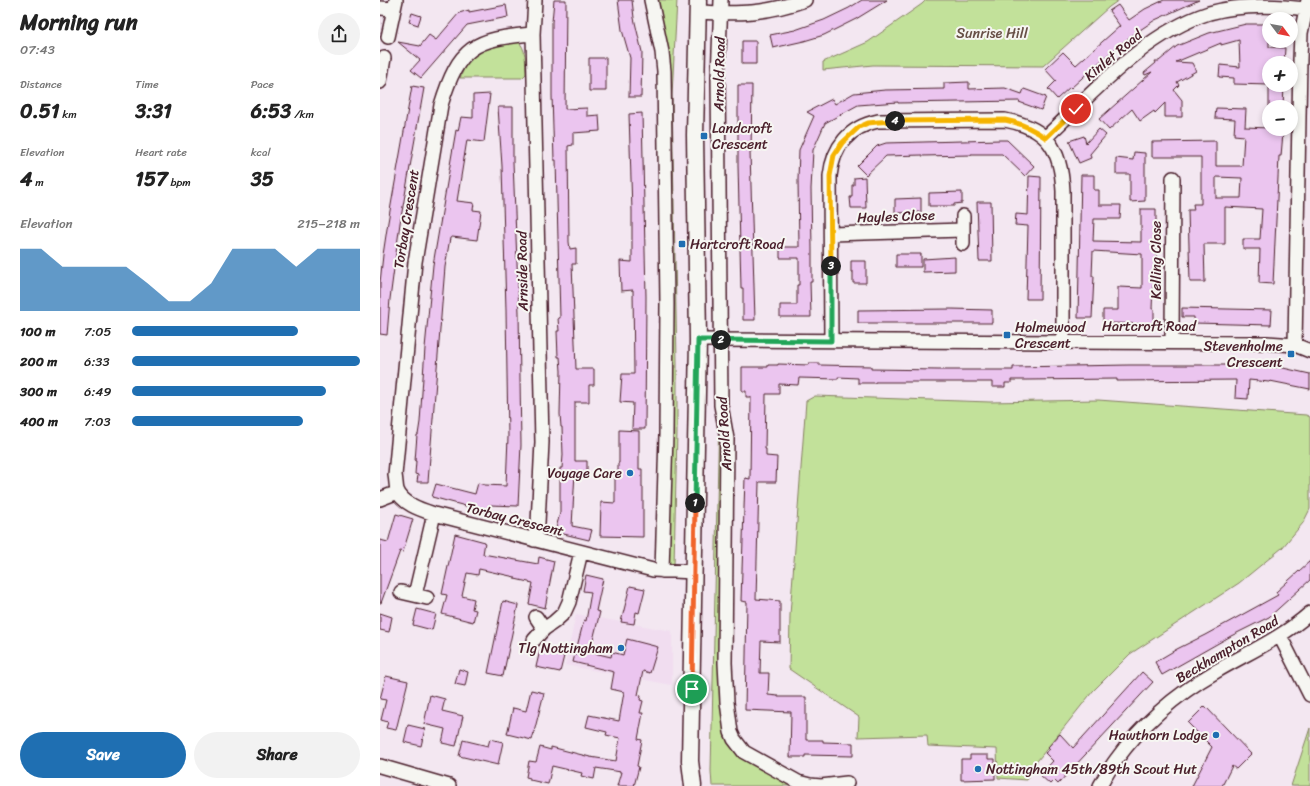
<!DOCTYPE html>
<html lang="en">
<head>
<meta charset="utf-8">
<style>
	:root { --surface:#fff; --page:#f2f2f2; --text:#222; --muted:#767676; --accent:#1f6fb2 }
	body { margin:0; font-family:Sriracha,sans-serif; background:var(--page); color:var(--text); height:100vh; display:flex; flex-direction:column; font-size:15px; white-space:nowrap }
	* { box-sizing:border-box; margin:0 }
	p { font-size:13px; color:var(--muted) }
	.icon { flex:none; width:22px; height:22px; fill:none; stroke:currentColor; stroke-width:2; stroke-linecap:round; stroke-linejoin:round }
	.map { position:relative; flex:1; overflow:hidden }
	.panel { display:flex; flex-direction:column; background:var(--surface); width:380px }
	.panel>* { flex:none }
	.needle { width:26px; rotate:122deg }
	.buttons { position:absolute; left:882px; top:12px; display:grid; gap:8px }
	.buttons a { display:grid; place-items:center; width:36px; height:36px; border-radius:50%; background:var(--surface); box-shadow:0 2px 6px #0003; font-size:20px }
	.pin { position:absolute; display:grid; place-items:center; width:34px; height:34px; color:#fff; margin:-17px; border:2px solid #fff; border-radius:50%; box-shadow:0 1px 4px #0007 }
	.km { position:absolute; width:20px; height:20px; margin:-10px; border-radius:50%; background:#222; color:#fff; font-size:11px; line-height:20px; text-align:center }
	.round { display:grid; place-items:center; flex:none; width:42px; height:42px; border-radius:21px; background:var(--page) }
	.overview { display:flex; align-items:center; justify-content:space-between; height:68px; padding:0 20px }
	h1 { font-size:22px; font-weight:700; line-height:30px }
	.figures { display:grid; grid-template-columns:repeat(3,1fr); gap:6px; height:68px; padding:4px 20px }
	.figures div { display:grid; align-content:center }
	.figures b { font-size:20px; font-weight:700 }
	.figures small { font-size:11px; font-weight:400 }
	.figures p { font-size:11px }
	.chart { height:112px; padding:8px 20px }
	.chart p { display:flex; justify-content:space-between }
	.chart svg { width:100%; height:72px; margin-top:4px; fill:var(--accent); opacity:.7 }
	.button { display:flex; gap:8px; margin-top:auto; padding:8px 20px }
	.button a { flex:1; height:46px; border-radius:24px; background:var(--accent); color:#fff; font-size:16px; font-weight:700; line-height:46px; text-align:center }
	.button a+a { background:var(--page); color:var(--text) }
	ul { padding:0 20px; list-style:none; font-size:13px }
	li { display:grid; grid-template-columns:64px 48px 1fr; align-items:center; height:30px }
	li i { height:10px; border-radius:5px; background:var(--accent) }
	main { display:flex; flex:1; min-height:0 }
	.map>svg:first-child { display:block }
	.built { fill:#f1ddf0 }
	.green { fill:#c2e19a; stroke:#868062 }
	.building { fill:#ebc5ef; stroke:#4a1f2b; fill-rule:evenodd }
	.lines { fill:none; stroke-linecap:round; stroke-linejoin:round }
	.minor-casing { stroke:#4a1f2b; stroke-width:16 }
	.major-casing { stroke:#4a1f2b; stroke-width:19 }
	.minor { stroke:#f6f6f2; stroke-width:13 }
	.major { stroke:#f6f6f2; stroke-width:16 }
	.split-1-casing { stroke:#fff; stroke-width:8 }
	.split-2-casing { stroke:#fff; stroke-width:8 }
	.split-3-casing { stroke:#fff; stroke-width:8 }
	.split-4-casing { stroke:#fff; stroke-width:8 }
	.split-5-casing { stroke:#fff; stroke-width:8 }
	.split-1 { stroke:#f0652b; stroke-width:5 }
	.split-2 { stroke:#22a559; stroke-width:5 }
	.split-3 { stroke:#22a559; stroke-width:5 }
	.split-4 { stroke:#f5b400; stroke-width:5 }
	.split-5 { stroke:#f5b400; stroke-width:5 }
	.poi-dot { fill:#1f6fb2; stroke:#f6f6f2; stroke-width:1.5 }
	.labels { text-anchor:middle; stroke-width:4; stroke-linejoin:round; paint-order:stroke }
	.park-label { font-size:14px; fill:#685047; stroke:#f6f6f2 }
	.street-label { font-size:14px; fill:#4a1f2b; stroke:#f6f6f2 }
	.poi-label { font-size:14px; fill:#4a1f2b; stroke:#f6f6f2; text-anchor:start }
</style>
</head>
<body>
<main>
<section class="panel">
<div class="overview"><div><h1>Morning run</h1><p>07:43</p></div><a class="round"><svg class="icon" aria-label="share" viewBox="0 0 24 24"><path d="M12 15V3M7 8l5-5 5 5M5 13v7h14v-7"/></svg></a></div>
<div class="figures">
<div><p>Distance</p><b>0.51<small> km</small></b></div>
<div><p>Time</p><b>3:31</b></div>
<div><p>Pace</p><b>6:53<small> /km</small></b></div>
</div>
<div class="figures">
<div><p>Elevation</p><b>4<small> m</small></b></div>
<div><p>Heart rate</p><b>157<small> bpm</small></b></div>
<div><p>kcal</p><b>35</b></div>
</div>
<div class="chart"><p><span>Elevation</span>215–218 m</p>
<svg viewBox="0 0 160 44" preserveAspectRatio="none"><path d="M0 44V6L10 6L20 17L30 17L40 17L50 17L60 27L70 38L80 38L90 27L100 6L110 6L120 6L130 17L140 6L150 6L160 6V44z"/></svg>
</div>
<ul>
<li><b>100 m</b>7:05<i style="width:73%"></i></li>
<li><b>200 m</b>6:33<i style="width:100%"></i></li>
<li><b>300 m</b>6:49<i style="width:85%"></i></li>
<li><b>400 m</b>7:03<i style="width:75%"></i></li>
</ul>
<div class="button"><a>Save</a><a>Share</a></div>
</section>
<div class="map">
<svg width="930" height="786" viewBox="0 0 930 786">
	<rect width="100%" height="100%" fill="#f3e7f1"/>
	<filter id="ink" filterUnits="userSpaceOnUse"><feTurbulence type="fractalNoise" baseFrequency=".025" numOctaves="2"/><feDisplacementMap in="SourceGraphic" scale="8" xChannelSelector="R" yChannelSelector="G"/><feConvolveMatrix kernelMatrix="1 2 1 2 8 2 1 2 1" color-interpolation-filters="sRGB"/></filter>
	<g filter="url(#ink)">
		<path class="built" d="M196,614L292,631V685L185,665Z"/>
		<path class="green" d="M275,0H297L292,95L297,363V432L294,566L289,565L287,556L292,346Z
			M546,0H739L729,7L663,66L493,65L443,70V62L488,42L542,4Z
			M137,40C147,49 145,61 146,74L142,78H80C84,69 87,59 94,53C103,46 126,41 137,40Z
			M435,396L610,402L718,400L926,415L930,417V509L923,523L902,548L859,583L750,654L713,691L654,765L647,780L618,778L617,749L548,746L547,735L478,737L479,717L409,669L410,615L426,401Z
			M339,414L343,442L340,671L345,736L350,746L360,756L412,786H332L331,771Z
			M930,728V786H911Z"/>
		<path class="building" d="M174,0H186L185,109L207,108V116L219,115L220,131L193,133V145L188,146L189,242L190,249L196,248V264H192L196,369H214V385H209V402H195V461H207V473L195,472L192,526L212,530L209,540L175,532L180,513V468H182L183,455L182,427H181L180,414L181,371L180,357H178L177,331H179L178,318H180L176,160H174L172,96V22Z
			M238,0H252L254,18L262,52L261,97H249L250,58L242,30Z
			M482,0H507L476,19L444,35L424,41L393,48L390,35L415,30L444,20L469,8Z
			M784,0H819L775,20L751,36L723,59L691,88L690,87L677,99L668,89L676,81L665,69L683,52L696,65L740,26L729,11L738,5L749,20L765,9Z
			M126,5L128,17L87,25L41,78L31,70L40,60L18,42L40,46L49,35L56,40L79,13L89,10V12Z
			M32,13L41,16L38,25L29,22Z
			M866,24H889V47L905,48L904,63H889V85L854,84V78L839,77L840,65L860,67L859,40L841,45V43L796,62L812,63L816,71L797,82L799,85L794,90L802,100V117H785V103L775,113L774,111L760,121L752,109L729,130L719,119L772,72L765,75L764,73L776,63L775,61H779L797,46L829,33Z
			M362,41H376V64H362Z
			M209,58H226V91H209Z
			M589,82V89L625,88L642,94L644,89L666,97L661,110L639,102L640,101L518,103V102L478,105L445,123L433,150L431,189L432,249V282H430L431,317H400V305H417V285H419V258H400V247H419L418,180L419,150L434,116L427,112L452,99L455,104L474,93L505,90L564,89V83Z
			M358,85H372L371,152H370L375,320H363V288H361L358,165Z
			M889,85H904L903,107H889Z
			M32,86L44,88L20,223L10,299L7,335L0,334V283L3,255L8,222Z
			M110,94L104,142L87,140L77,201L94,203L93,210L101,211L97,240L72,237L70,238L65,267L62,304L48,482H37L38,475L35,474L36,461H35L37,435H38L40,422L45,348L53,265L76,130L78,131L81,117L93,118V95Z
			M118,107H133V162L139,313L141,445L138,506L110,505L108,512L52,497L56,484L95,494L98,483L105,485L126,486L128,437L126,310L122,166Z
			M836,108L866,109L865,127L889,128V132L903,133L901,156H899L893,284L879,283L880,249H863V239H880L882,209L845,207V244H824L825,282H810L808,210H814L813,204H821V157H772V142L836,141V166H862L864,136L854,135L855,119L835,118ZM836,177L862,178L861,198H836Z
			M262,113L266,297L265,429H252L253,403L240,402L242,374H254L253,290L241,291L240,261L252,262V211L249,114Z
			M719,129L726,135L710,154L711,158L699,163L689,141L704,136L706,143Z
			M620,140H627L654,166L645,176L622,154H591V155L542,156V155L506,156L486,175L477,166L497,146L506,143Z
			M754,152L765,153V201L750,202V174H736V158L753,160Z
			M701,175H714V190H719V205H741L740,219H714L713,241L761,242V209H776V285H773L772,309H774V324L723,323V310H738V287L762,288V254L713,251L712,276H714L712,318H698Z
			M649,176L661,177L660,299H646L648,226L635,225L636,214L648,215Z
			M485,177L486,208H471L470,197H472V185H474V178Z
			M582,192V203L574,204V206H549V193Z
			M541,198V212L515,213V199Z
			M597,202H611L612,261H599Z
			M516,254H541V267H516Z
			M575,257V271L543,272V259Z
			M471,261H486V283H473V272H471Z
			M802,308L892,310L891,325L814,323V317H802Z
			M571,309L612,310V323H478V310Z
			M429,363H439V365L491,366V369L558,370H633V367L749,365H868L903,368L930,374V389L890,381L889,382L869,380L868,399L855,398L856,380L737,381V379L646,380H631V383H625V387H612V382H495V383H478V378L458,377V379L419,378L418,385L399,384V394H386L385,449H386V456L397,457L396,482H379L376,599L400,601V642L381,641L380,673H389L388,695L398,696V697H426V740H443V742L473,743V756L425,755V757H410L411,712L365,710L367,602L361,601L365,478L370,479L371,397H366V391H362V367H388V365H398V364L429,365Z
			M239,430L259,431V469H262V487H263V537L220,536L221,502L235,503V477H238V463H239Z
			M16,514L33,519L23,552L20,551L1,603H0V540L8,542Z
			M75,534L105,542L103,554L158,564L159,557L174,561L165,608L149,604L153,583L135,579V577L99,569L98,575L87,573L82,596L94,599L92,609L96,610L93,622L62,614L67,595L62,594Z
			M930,561V580L889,617L851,636L782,675L775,662L797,649L825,635L898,595L896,592Z
			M206,575L223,579L216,611L220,612L210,652L231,657L232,652L243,655L247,639L278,647L270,673L263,671L258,695L261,696L260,700L263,701L260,713H263L258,739L262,740L257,766L259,767L254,786H237L241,772L216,768L214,779L201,776L202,773L172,766L168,784L150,780V778L146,777L149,761L156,762L160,747L171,750V747L210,757L236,761L240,738L226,735L227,732L206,727L209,715L239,721L244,692L231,689L234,672L193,662L204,620L206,621L211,592L203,591Z
			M250,586L265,589L259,613L256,612L254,624L241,622Z
			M123,601L138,605L123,676L108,673Z
			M37,609L56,614L52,630L33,625Z
			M0,613L12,617L9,632L0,630Z
			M160,650L184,656L180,672L156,667Z
			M79,669L88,672L85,686L75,684Z
			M762,672L773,682L678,784L674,780L670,784L660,775L673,761L665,753L670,749L668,747L680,734L693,748Z
			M6,676L28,681L16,730L6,728L8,722L1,720L6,700L0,699Z
			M151,690L164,693L152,740L127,734L133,708L146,711Z
			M50,695L65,699L62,711L83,716L76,746L62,743L65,729L44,724Z
			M825,706L871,754L856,769L852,766L842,786H812L832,747L808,723Z
			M28,725L45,729L41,746L24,742Z
			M110,739L123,742L118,765L79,756L83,740L108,746Z
			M590,755H608V759H615V779L581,780V759H590Z"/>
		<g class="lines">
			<defs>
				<path id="minor" d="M271,0L282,52L284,71L287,304L286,435L282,571
					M341,0L338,77L341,405L347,439L345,663L347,702L351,732L354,739L364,752L418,782L430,785L441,786L467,783
					M0,8L14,9
					M318,12C359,14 385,14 425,0
					M153,34C94,39 79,46 61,105L35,262L15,475C16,480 16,486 17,490C22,504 42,510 54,514L273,570L314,572
					M8,37L16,0
					M0,82L4,58
					M666,137C714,92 764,34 829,13C860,4 894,5 926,9
					M583,216V244
					M451,234L583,230
					M318,340L887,343L915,345L930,351
					M451,341L450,176C453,147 469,127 498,121L625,120C668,128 681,149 683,191V342
					M792,342L793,178
					M915,345L920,60L921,33L928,0
					M0,499L18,492
					M154,540L158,523L162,442L153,34L155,0
					M21,592L47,598
					M35,595L54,514
					M156,617L164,629
					M900,636L930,695
					M154,640L164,629L174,622L184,613L189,602L201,552
					M0,766L69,786
					M720,786C725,777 730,768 736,760C762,724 797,694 835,672C867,653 902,638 930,613"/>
				<path id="major" d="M313,786L310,761L318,340L315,135L318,0"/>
			</defs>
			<use href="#minor" class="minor-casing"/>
			<use href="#major" class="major-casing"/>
			<use href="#minor" class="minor"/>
			<use href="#major" class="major"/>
		</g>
	</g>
	<g class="lines" filter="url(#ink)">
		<defs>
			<path id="split-1" d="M312,689L315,503"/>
			<path id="split-2" d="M315,503L318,340H341"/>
			<path id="split-3" d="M341,340L451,341V266"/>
			<path id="split-4" d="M451,266L450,176L454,155L462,143L479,127L488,123L498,122L515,121"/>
			<path id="split-5" d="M515,121L625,120C641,123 652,128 666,138L696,109"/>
		</defs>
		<use href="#split-1" class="split-1-casing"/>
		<use href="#split-2" class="split-2-casing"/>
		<use href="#split-3" class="split-3-casing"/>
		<use href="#split-4" class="split-4-casing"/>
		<use href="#split-5" class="split-5-casing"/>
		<use href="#split-1" class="split-1"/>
		<use href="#split-2" class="split-2"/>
		<use href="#split-3" class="split-3"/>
		<use href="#split-4" class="split-4"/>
		<use href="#split-5" class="split-5"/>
	</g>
	<g class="poi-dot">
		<rect x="320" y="132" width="8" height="8" rx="2"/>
		<rect x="298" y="240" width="8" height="8" rx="2"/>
		<rect x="623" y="331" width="8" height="8" rx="2"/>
		<rect x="907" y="350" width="8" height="8" rx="2"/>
		<circle cx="250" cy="473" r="4"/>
		<circle cx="241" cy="648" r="4"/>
		<circle cx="836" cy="735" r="4"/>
		<circle cx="598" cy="769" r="4"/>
	</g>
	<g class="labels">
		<g class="park-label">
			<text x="612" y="38">Sunrise Hill</text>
		</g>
		<g class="street-label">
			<text transform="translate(733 55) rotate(-40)" y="5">Kinlet Road</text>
			<text transform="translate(339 74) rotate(-89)" y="5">Arnold Road</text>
			<text transform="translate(516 216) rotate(-2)" y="5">Hayles Close</text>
			<text transform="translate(26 219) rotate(-81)" y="5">Torbay Crescent</text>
			<text transform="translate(776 260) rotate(-90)" y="5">Kelling Close</text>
			<text transform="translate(142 271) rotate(-91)" y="5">Arnside Road</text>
			<text x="769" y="331">Hartcroft Road</text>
			<text transform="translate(344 434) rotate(-94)" y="5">Arnold Road</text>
			<text transform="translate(135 519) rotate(14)" y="5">Torbay Crescent</text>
			<text transform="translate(847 649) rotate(-31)" y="5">Beckhampton Road</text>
		</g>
		<g class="poi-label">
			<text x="332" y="133">Landcroft<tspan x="332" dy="16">Crescent</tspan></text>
			<text x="310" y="249">Hartcroft Road</text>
			<text x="635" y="332">Holmewood<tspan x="635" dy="16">Crescent</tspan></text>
			<text x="903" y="351" text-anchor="end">Stevenholme<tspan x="903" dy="16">Crescent</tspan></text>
			<text x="242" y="478" text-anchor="end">Voyage Care</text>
			<text x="233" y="653" text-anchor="end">Tlg Nottingham</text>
			<text x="828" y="740" text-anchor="end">Hawthorn Lodge</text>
			<text x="606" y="774">Nottingham 45th/89th Scout Hut</text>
		</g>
	</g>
</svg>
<div class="buttons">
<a><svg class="needle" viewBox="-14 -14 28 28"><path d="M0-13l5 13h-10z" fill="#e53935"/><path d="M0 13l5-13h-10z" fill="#767676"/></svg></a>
<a>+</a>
<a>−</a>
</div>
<div class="pin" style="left:312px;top:689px;background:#1e9e55"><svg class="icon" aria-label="arrive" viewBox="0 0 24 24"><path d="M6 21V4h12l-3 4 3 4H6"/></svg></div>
<div class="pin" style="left:696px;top:109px;background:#d93025"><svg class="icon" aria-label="check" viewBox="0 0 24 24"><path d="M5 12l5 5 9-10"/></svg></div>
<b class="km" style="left:315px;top:503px">1</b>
<b class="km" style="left:341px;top:340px">2</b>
<b class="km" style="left:451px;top:266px">3</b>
<b class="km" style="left:515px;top:121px">4</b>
</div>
</main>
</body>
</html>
